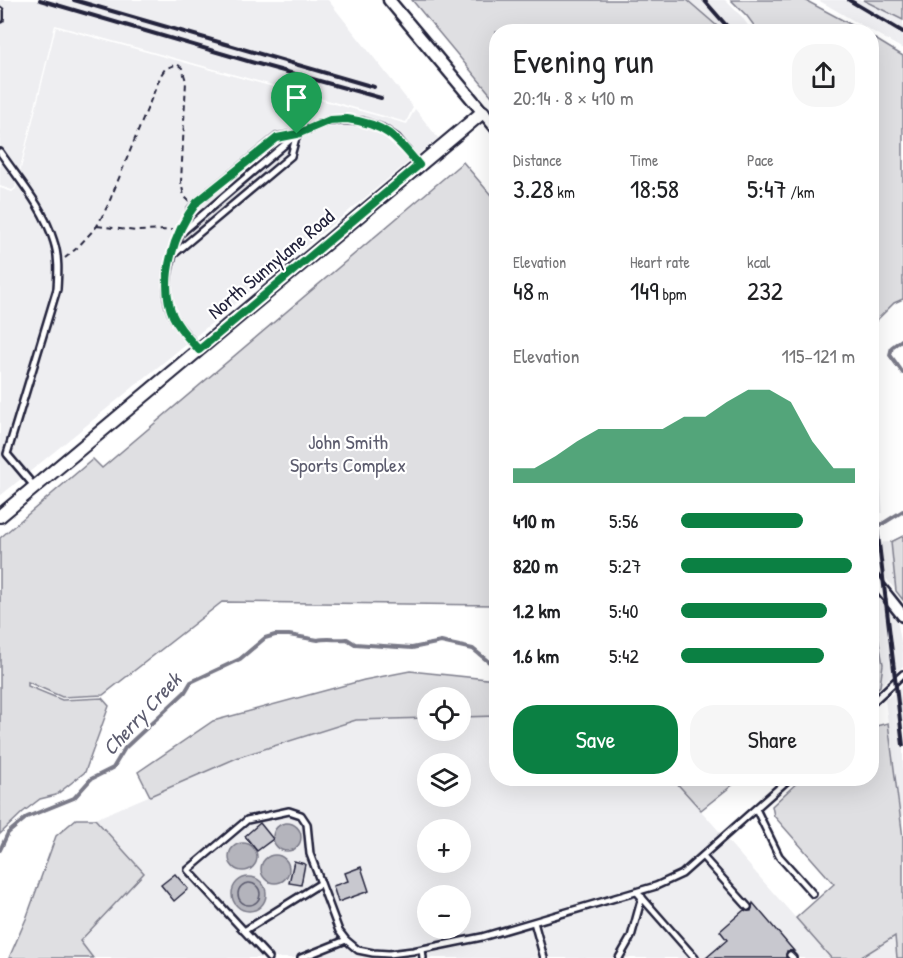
<!DOCTYPE html>
<html lang="en">
<head>
<meta charset="utf-8">
<style>
	:root { --surface:#fff; --page:#f6f6f6; --text:#202124; --muted:#757577; --accent:#0b8043 }
	body { margin:0; font-family:"Patrick Hand",sans-serif; background:var(--page); color:var(--text); height:100vh; display:flex; flex-direction:column; font-size:22px; white-space:nowrap }
	* { box-sizing:border-box; margin:0 }
	p { font-size:20px; color:var(--muted) }
	.icon { flex:none; width:33px; height:33px; fill:none; stroke:currentColor; stroke-width:2; stroke-linecap:round; stroke-linejoin:round }
	.map { position:relative; flex:1; overflow:hidden }
	.panel { position:absolute; left:489px; top:24px; width:390px; height:762px; display:flex; flex-direction:column; background:var(--surface); border-radius:24px; box-shadow:0 6px 24px #0002 }
	.panel>* { flex:none }
	.controls { position:absolute; left:417px; top:687px; display:grid; gap:12px }
	.controls a { display:grid; place-items:center; width:54px; height:54px; border-radius:50%; background:var(--surface); box-shadow:0 6px 24px #0002; font-size:30px }
	.pin { position:absolute; display:grid; place-items:center; width:51px; height:51px; color:#fff; margin:-62px -26px; border-radius:50% 50% 50% 0; rotate:-45deg; box-shadow:0 0 6px #0007 }
	.pin .icon { rotate:45deg }
	.round { display:grid; place-items:center; flex:none; width:63px; height:63px; border-radius:24px; background:var(--page) }
	.head { display:flex; align-items:center; justify-content:space-between; height:102px; padding:0 24px }
	h1 { font-size:33px; font-weight:600; line-height:45px }
	.figures { display:grid; grid-template-columns:repeat(3,1fr); gap:9px; height:102px; padding:6px 24px }
	.figures div { display:grid; align-content:center }
	.figures b { font-size:26px; font-weight:600 }
	.figures small { font-size:16px; font-weight:400 }
	.figures p { font-size:16px }
	.chart { height:168px; padding:12px 24px }
	.chart p { display:flex; justify-content:space-between }
	.chart svg { width:100%; height:108px; margin-top:6px; fill:var(--accent); opacity:.7 }
	.button { display:flex; gap:12px; margin-top:auto; padding:12px 24px }
	.button a { flex:1; height:69px; border-radius:24px; background:var(--accent); color:#fff; font-size:24px; font-weight:600; line-height:69px; text-align:center }
	.button a+a { background:var(--page); color:var(--text) }
	ul { padding:0 24px; list-style:none; font-size:20px }
	li { display:grid; grid-template-columns:96px 72px 1fr; align-items:center; height:45px }
	li i { height:15px; border-radius:8px; background:var(--accent) }
	.map>svg:first-child { display:block }
	.built { fill:#eeeef1; fill-rule:evenodd }
	.green { fill:#dfdfe2; stroke:#80808e; stroke-width:1.5 }
	.water { fill:#b4b4bc; stroke:#7a7a88; stroke-width:1.5 }
	.lines { fill:none; stroke-linecap:round; stroke-linejoin:round }
	.shore { stroke:#5c5c6f; stroke-width:1.5 }
	.stream { stroke:#7a7a88; stroke-width:4 }
	.building { fill:#c8c8cf; stroke:#22223b; stroke-width:1.5 }
	.service-casing { stroke:#22223b; stroke-width:10 }
	.minor-casing { stroke:#22223b; stroke-width:15 }
	.tertiary-casing { stroke:#22223b; stroke-width:16 }
	.path { stroke:#22223b; stroke-width:2; stroke-dasharray:6 4.5; stroke-linecap:butt }
	.service { stroke:#fff; stroke-width:5 }
	.minor { stroke:#fff; stroke-width:10 }
	.tertiary { stroke:#fff; stroke-width:12 }
	.rail { stroke:#22223b; stroke-width:4 }
	.route-casing { stroke:#fff; stroke-width:12 }
	.route { stroke:#0b8043; stroke-width:8 }
	.labels { text-anchor:middle; stroke-width:4.5; stroke-linejoin:round; paint-order:stroke }
	.street-label { font-size:20px; fill:#22223b; stroke:#fff }
	.park-label { font-size:20px; fill:#5b5b6d; stroke:#fff }
	.water-label { font-size:21px; font-style:italic; fill:#5c5c6f; stroke:#fff }
</style>
</head>
<body>
<div class="map">
<svg width="903" height="958" viewBox="0 0 903 958">
	<rect width="100%" height="100%" fill="#fff"/>
	<filter id="ink" filterUnits="userSpaceOnUse"><feTurbulence type="fractalNoise" baseFrequency=".0167" numOctaves="2"/><feDisplacementMap in="SourceGraphic" scale="12" xChannelSelector="R" yChannelSelector="G"/><feConvolveMatrix kernelMatrix="1 2 1 2 8 2 1 2 1" color-interpolation-filters="sRGB"/></filter>
	<g filter="url(#ink)">
		<path class="built" d="M0,0H328L413,107L406,122L55,25L15,188L12,190L0,186Z
			M687,0H725L742,17L752,31H720L717,26Z
			M818,0H863L903,20V49Z
			M56,27L407,124L415,109L438,138L0,496V188L12,192L16,189Z
			M872,381L880,473L883,513H872Z
			M891,542L896,591L872,560V543Z
			M872,586L896,615L903,651V666L880,686L883,664L872,605Z
			M903,685V838L885,700Z
			M496,716V778L673,779L831,958H93L80,941L144,873L95,819L239,757L356,720L427,718L428,730H460L461,717ZM428,764H460V796H428ZM428,830H460V862H428ZM428,896H460V928H428Z
			M895,936L897,958H860Z"/>
		<path class="green" d="M412,0H687L717,26L720,31L496,32V101Z
			M731,0H805L863,31H758L747,16Z
			M863,0H903V20Z
			M872,37L903,56V299L894,303L872,325Z
			M463,162L496,201V605L222,602L103,695L62,697L28,682V686L62,700L102,698L109,706L85,772L56,795L40,799L23,812L0,834V538L93,459L102,468Z
			M903,536V600L896,591L891,542Z
			M872,605L883,664L880,686L872,693Z
			M410,671L496,680V716L461,717L460,698H428L427,718L356,720L239,757L150,796L138,772L213,721L364,680Z
			M888,723L903,838V958H897L895,936L860,958H831L796,918L834,884L774,816L772,806L801,779L872,778V727Z
			M673,779H740L701,810Z
			M76,819H95L144,873L80,941L93,958H9L26,919L56,836Z"/>
		<path class="water" d="M273 837a14 14 0 1 1 28 0a14 14 0 1 1-28 0Z
			M229 857a14 14 0 1 1 28 0a14 14 0 1 1-28 0Z
			M261 869a14 14 0 1 1 28 0a14 14 0 1 1-28 0Z
			M232 894a17 17 0 1 1 34 0a17 17 0 1 1-34 0Z"/>
		<g class="lines">
			<path class="shore" d="M238 894a11 11 0 1 1 22 0a11 11 0 1 1-22 0Z"/>
			<path class="stream" d="M903,339L892,347L890,355L903,373
				M872,524L879,526L903,511
				M0,850L8,833L27,817L74,798L91,779L113,768L125,748L185,692L191,682L240,659L265,638L275,635H289L318,640C325,638 337,640 347,639L355,644L412,648L441,642L473,649L489,662H496"/>
		</g>
		<path class="building" d="M260,823L273,839L257,851L245,836Z
			M294,861L305,864L301,885L289,883Z
			M361,867L369,891L338,902L333,886L348,881L345,873Z
			M175,874L188,889L174,901L161,885Z
			M753,903L794,951H787L786,958H706L727,940L720,931L744,910L751,911Z"/>
		<g class="lines">
			<defs>
				<path id="service" d="M0,11V19
					M0,152C20,181 44,208 54,242C59,257 58,273 57,289L7,454L34,486
					M173,255L291,156L297,134L277,137L197,202L191,209L182,230
					M199,350C191,340 182,331 175,320C159,294 170,261 180,234L297,134L330,120L362,121L382,128L397,138L418,164
					M872,703L903,674
					M756,809L779,856L813,894
					M703,857L748,907
					M637,892L695,958
					M534,922L544,958
					M244,931L321,883
					M422,949L423,958
					M790,955L793,958
					M269,958L188,870L247,820L289,811L301,815L307,824L310,854L339,931L346,940L358,950L373,953L389,954L413,951L482,937L656,886L682,874L790,778
					M301,958L346,940
					M619,958L631,937L642,897"/>
				<path id="minor" d="M389,0L496,128
					M872,577L903,616"/>
				<path id="tertiary" d="M0,516L483,112"/>
			</defs>
			<use href="#service" class="service-casing"/>
			<use href="#minor" class="minor-casing"/>
			<use href="#tertiary" class="tertiary-casing"/>
			<path class="path" d="M97,226L136,231L172,230
				M65,258L77,248L97,226L108,205L161,75L165,69L177,64L182,68L186,81L181,182L184,196L189,201"/>
			<use href="#service" class="service"/>
			<use href="#minor" class="minor"/>
			<use href="#tertiary" class="tertiary"/>
			<path class="rail" d="M40,0L251,62L381,98
				M74,0L374,87
				M704,0L732,32
				M849,0L903,32
				M872,485L903,745"/>
		</g>
	</g>
	<g class="lines" filter="url(#ink)">
		<defs>
			<path id="route" d="M347,119C385,124 396,137 419,165L199,350C190,340 179,329 173,316C158,280 174,232 197,202L277,138L297,134L330,120Z"/>
		</defs>
		<use href="#route" class="route-casing"/>
		<use href="#route" class="route"/>
	</g>
	<g class="labels">
		<g class="street-label">
			<text transform="translate(271 264) rotate(-40)" y="7">North Sunnylane Road</text>
		</g>
		<g class="park-label">
			<text x="348" y="449">John Smith<tspan x="348" dy="23">Sports Complex</tspan></text>
		</g>
		<g class="water-label">
			<text transform="translate(142 714) rotate(-47)" y="7">Cherry Creek</text>
		</g>
	</g>
</svg>
<div class="controls">
<a><svg class="icon" aria-label="locate" viewBox="0 0 24 24"><circle cx="12" cy="12" r="6"/><path d="M12 2v4M12 18v4M2 12h4M18 12h4"/></svg></a>
<a><svg class="icon" aria-label="layers" viewBox="0 0 24 24"><path d="M12 4l9 5-9 5-9-5zM3 14l9 5 9-5"/></svg></a>
<a>+</a>
<a>−</a>
</div>
<div class="pin" style="left:297px;top:134px;background:#1e9e55"><svg class="icon" aria-label="arrive" viewBox="0 0 24 24"><path d="M6 21V4h12l-3 4 3 4H6"/></svg></div>
<section class="panel">
<div class="head"><div><h1>Evening run</h1><p>20:14 · 8 × 410 m</p></div><a class="round"><svg class="icon" aria-label="share" viewBox="0 0 24 24"><path d="M12 15V3M7 8l5-5 5 5M5 13v7h14v-7"/></svg></a></div>
<div class="figures">
<div><p>Distance</p><b>3.28<small> km</small></b></div>
<div><p>Time</p><b>18:58</b></div>
<div><p>Pace</p><b>5:47<small> /km</small></b></div>
</div>
<div class="figures">
<div><p>Elevation</p><b>48<small> m</small></b></div>
<div><p>Heart rate</p><b>149<small> bpm</small></b></div>
<div><p>kcal</p><b>232</b></div>
</div>
<div class="chart"><p><span>Elevation</span>115–121 m</p>
<svg viewBox="0 0 160 44" preserveAspectRatio="none"><path d="M0 44V38L10 38L20 33L30 27L40 22L50 22L60 22L70 22L80 17L90 17L100 11L110 6L120 6L130 11L140 27L150 38L160 38V44z"/></svg>
</div>
<ul>
<li><b>410 m</b>5:56<i style="width:70%"></i></li>
<li><b>820 m</b>5:27<i style="width:98%"></i></li>
<li><b>1.2 km</b>5:40<i style="width:84%"></i></li>
<li><b>1.6 km</b>5:42<i style="width:82%"></i></li>
</ul>
<div class="button"><a>Save</a><a>Share</a></div>
</section>
</div>
</body>
</html>
